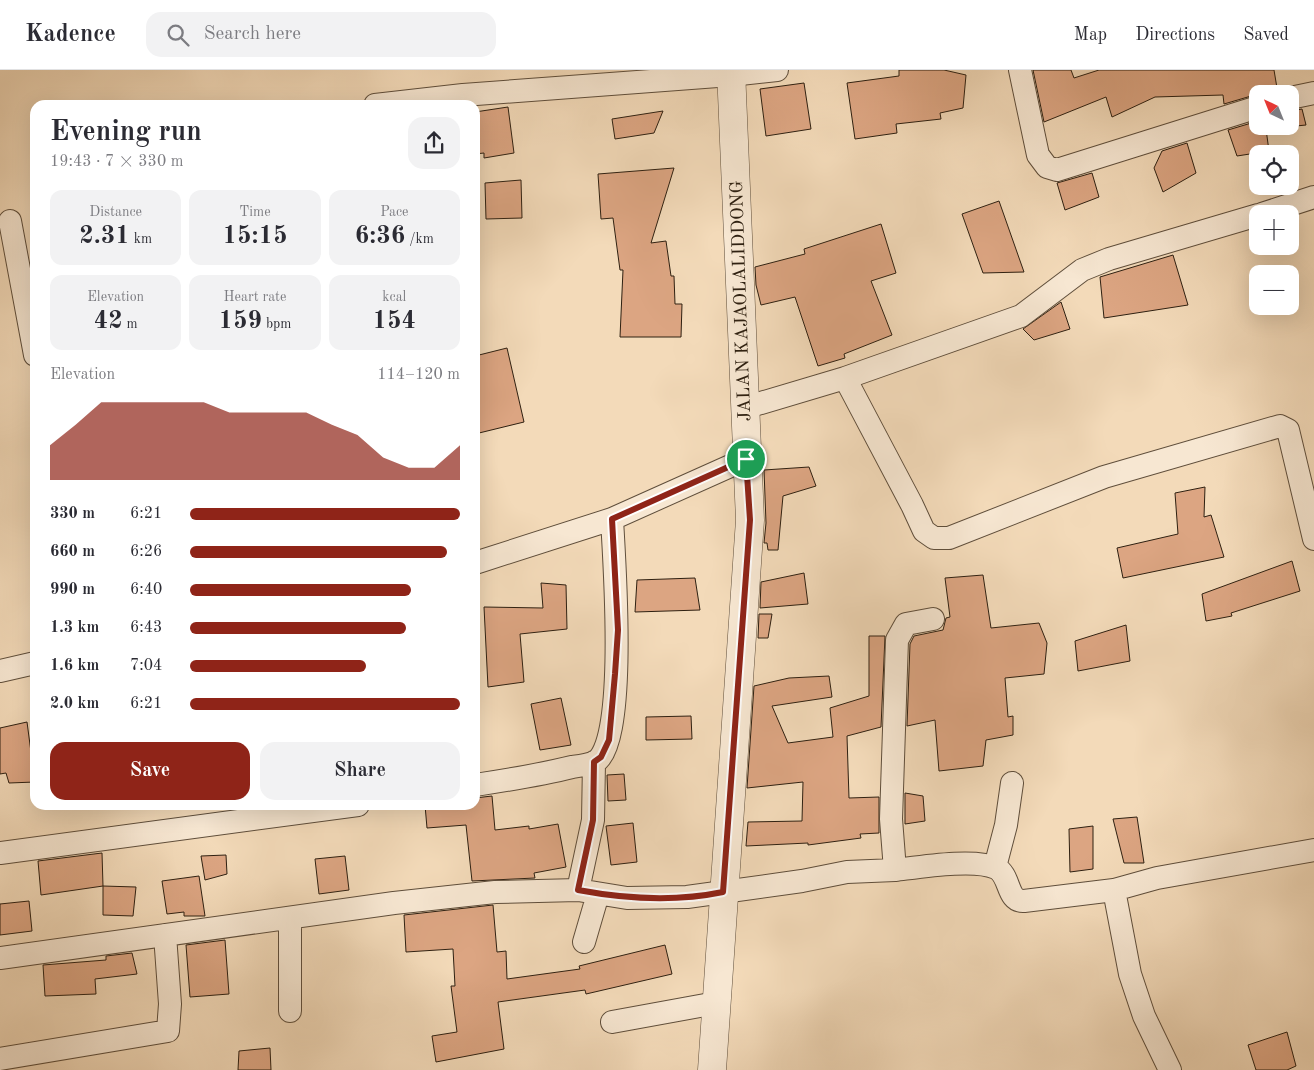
<!DOCTYPE html>
<html lang="en">
<head>
<meta charset="utf-8">
<style>
	:root { --surface:#fff; --page:#f2f2f3; --text:#2b2b33; --muted:#7c7c81; --line:#e1e1e2; --accent:#8f2418 }
	body { margin:0; font-family:"Old Standard TT",serif; background:var(--page); color:var(--text); height:100vh; display:flex; flex-direction:column; font-size:19px; white-space:nowrap }
	* { box-sizing:border-box; margin:0 }
	p { font-size:16px; color:var(--muted) }
	.icon { flex:none; width:28px; height:28px; fill:none; stroke:currentColor; stroke-width:2; stroke-linecap:round; stroke-linejoin:round }
	.map { position:relative; flex:1; overflow:hidden }
	.drawer { position:absolute; left:30px; top:30px; width:450px; height:710px; display:flex; flex-direction:column; background:var(--surface); border-radius:15px; box-shadow:0 5px 20px #0002 }
	.drawer>* { flex:none }
	.needle { width:32px; rotate:317deg }
	.fabs { position:absolute; left:1249px; top:15px; display:grid; gap:10px }
	.fabs a { display:grid; place-items:center; width:50px; height:50px; border-radius:10px; background:var(--surface); box-shadow:0 5px 20px #0002; font-size:25px }
	.pin { position:absolute; display:grid; place-items:center; width:42px; height:42px; color:#fff; margin:-21px; border:2px solid #fff; border-radius:50%; box-shadow:0 1px 5px #0007 }
	.round { display:grid; place-items:center; flex:none; width:52px; height:52px; border-radius:15px; background:var(--page) }
	.headline { display:flex; align-items:center; justify-content:space-between; height:85px; padding:0 20px }
	h1 { font-size:28px; font-weight:700; line-height:38px }
	.stats { display:grid; grid-template-columns:repeat(3,1fr); gap:8px; height:85px; padding:5px 20px }
	.stats div { display:grid; align-content:center; border-radius:12px; background:var(--page); text-align:center }
	.stats b { font-size:25px; font-weight:700 }
	.stats small { font-size:14px; font-weight:400 }
	.stats p { font-size:14px }
	.chart { height:140px; padding:10px 20px }
	.chart p { display:flex; justify-content:space-between }
	.chart svg { width:100%; height:90px; margin-top:5px; fill:var(--accent); opacity:.7 }
	.primary-button { display:flex; gap:10px; margin-top:auto; padding:10px 20px }
	.primary-button a { flex:1; height:58px; border-radius:15px; background:var(--accent); color:#fff; font-size:20px; font-weight:700; line-height:58px; text-align:center }
	.primary-button a+a { background:var(--page); color:var(--text) }
	ul { padding:0 20px; list-style:none; font-size:16px }
	li { display:grid; grid-template-columns:80px 60px 1fr; align-items:center; height:38px }
	li i { height:12px; border-radius:6px; background:var(--accent) }
	header { display:flex; align-items:center; gap:30px; box-sizing:border-box; height:70px; padding:0 25px; background:var(--surface); border-bottom:1px solid var(--line) }
	header strong { font-size:24px }
	nav { display:flex; gap:28px; margin-inline-start:auto; font-size:18px }
	.search { width:350px; height:45px; background:var(--page); display:flex; align-items:center; gap:12px; box-sizing:border-box; padding:0 18px; border-radius:15px; color:var(--muted); font-size:19px }
	.map>svg:first-child { display:block }
	.building { fill:#dca582; stroke:#2e2011 }
	.lines { fill:none; stroke-linecap:round; stroke-linejoin:round }
	.minor-casing { stroke:#5f4e3b; stroke-width:24 }
	.tertiary-casing { stroke:#5f4e3b; stroke-width:29 }
	.minor { stroke:#f7e7d2; stroke-width:22 }
	.tertiary { stroke:#f7e7d2; stroke-width:28 }
	.route-casing { stroke:#fff; stroke-width:10 }
	.route { stroke:#8f2418; stroke-width:6 }
	.labels { text-anchor:middle; stroke-width:4; stroke-linejoin:round; paint-order:stroke }
	.street-label { font-size:18px; fill:#2e2011; stroke:#f7e7d2 }
</style>
</head>
<body>
<header>
<strong>Kadence</strong>
<div class="search"><svg class="icon" aria-label="search" viewBox="0 0 24 24"><circle cx="10" cy="10" r="6"/><path d="M15 15l6 6"/></svg>Search here</div>
<nav><a>Map</a><a>Directions</a><a>Saved</a></nav>
</header>
<div class="map">
<svg width="1314" height="1000" viewBox="0 0 1314 1000">
	<rect width="100%" height="100%" fill="#f3dab9"/>
	<filter id="stains"><feTurbulence type="fractalNoise" baseFrequency=".004" numOctaves="4"/><feColorMatrix values="0 0 0 0 .2 0 0 0 0 .09 0 0 0 0 .02 0 0 0 .5 -.17"/></filter>
	<radialGradient id="worn" r=".72"><stop offset=".6" stop-color="#630" stop-opacity="0"/><stop offset="1" stop-color="#630" stop-opacity=".3"/></radialGradient>
	<path class="building" d="M899,0H944L966,5L963,38L940,43L941,49L896,54L897,63L855,69L847,13L899,6Z
		M1033,0H1071L1074,8L1099,0H1274L1278,24H1258L1224,34L1223,25L1155,27L1112,47L1106,27L1044,52Z
		M804,13L811,59L766,66L760,19Z
		M508,37L514,83L484,88V83L475,84V42Z
		M1302,39L1306,55L1266,59L1269,81L1237,86L1228,60L1258,51V56H1290V41Z
		M663,41L654,63L615,69L612,49Z
		M1187,73L1196,103L1163,122L1154,98L1162,81Z
		M674,98L651,173L666,171L671,206H674L675,234H682L681,267H620L623,200H620L613,148L601,149L598,104Z
		M1092,103L1099,127L1065,140L1057,113Z
		M521,110L522,148L486,149L485,113Z
		M999,131L1024,202L983,203L962,144Z
		M881,154L896,203L871,211L892,265L844,284L845,288L818,296L795,227L761,235L756,215L755,197L805,184L804,179Z
		M1173,185L1188,235L1104,248L1100,207Z
		M1061,232L1070,259L1034,270L1023,259Z
		M507,278L524,352L479,363L475,347V286Z
		M809,397L816,416L783,426L778,480H768L767,473H764L766,453L764,400Z
		M1205,417L1204,447L1211,445L1224,487L1123,508L1117,478L1178,464L1175,423Z
		M1292,491L1300,521L1231,543L1232,546L1206,551L1202,524Z
		M804,503L808,534L760,538L761,512Z
		M983,505L991,558L1039,553L1047,573L1044,604L1005,608L1008,647L1013,646V665L986,670L983,696L939,701L935,650L907,656L910,574L914,566L943,560L946,548L950,547L945,508Z
		M695,508L700,540L635,542L637,510Z
		M541,513L566,515L567,559L520,564L524,612L488,617L484,537L543,538Z
		M759,544H772L768,568H758Z
		M1126,555L1130,591L1078,601L1075,571Z
		M869,566H885L881,657L847,666L849,728L879,727V763L860,764L861,768L808,775V773L746,776L748,752L802,751L803,712L747,718L754,616L789,608L829,606L832,627L772,636L788,673L833,667L830,638L869,626Z
		M561,628L571,675L540,680L531,634Z
		M691,646L692,669L646,670V647Z
		M27,652L35,712L9,713L6,703L0,704V658Z
		M624,704L626,730L608,731L607,705Z
		M905,723L923,726L925,751L905,754Z
		M492,726L495,760L529,756V759L558,754L566,797L534,803L535,808L472,811L466,755L427,758L425,735H475V728Z
		M1137,747L1144,793H1124L1113,749Z
		M633,753L637,792L611,795L606,756Z
		M1093,756V799L1070,802L1069,759Z
		M102,783L103,816L41,825L38,791Z
		M226,785L227,804L205,810L201,786Z
		M345,786L349,820L319,824L315,789Z
		M199,806L205,846H184V842L167,844L162,811Z
		M103,816L136,817L133,846L103,845Z
		M29,831L32,861L0,865V834Z
		M493,835L497,882L506,881L507,909L580,899L579,896L665,875L672,904L586,924L585,920L498,932L504,979L436,992L432,966L457,962L451,916H455L453,879L406,882L404,845Z
		M225,870L229,924L190,927L186,875Z
		M132,883L137,904L95,909L96,924L45,926L43,895L106,890V886Z
		M1287,962L1296,996L1287,1000H1256L1248,975Z
		M270,978L271,1000H238L239,981Z"/>
	<g class="lines">
		<defs>
			<path id="minor" d="M1020,0L1038,85L1047,97L1057,100L1258,37
				M1290,28L1314,23
				M375,35L463,25L731,5L777,0
				M1262,144L1314,127
				M10,151L35,285
				M845,308L912,435L924,461L934,468H949L1104,407L1280,356L1288,360L1314,469
				M744,338L845,308L1021,246L1082,200L1109,189L1258,145
				M475,493L612,449L746,389
				M0,601L35,593
				M475,715C508,710 540,705 572,697C579,696 588,695 595,692C628,674 614,488 612,449
				M0,783L358,735
				M995,797L1006,755L1012,713
				M895,800C920,797 975,788 996,798C1011,805 1006,832 1024,831L1114,820L1157,808L1314,780
				M578,820L593,750L594,692
				M1114,820L1130,904L1144,946L1170,1000
				M584,872L598,824
				M0,888L394,833L495,822L578,820L627,828L687,827L802,811L847,802L895,800L891,749L897,570L906,554L933,549
				M290,941V848
				M612,952L716,933
				M0,989L168,961L170,934L165,865"/>
			<path id="tertiary" d="M712,1000L750,450L731,0"/>
		</defs>
		<use href="#minor" class="minor-casing"/>
		<use href="#tertiary" class="tertiary-casing"/>
		<use href="#minor" class="minor"/>
		<use href="#tertiary" class="tertiary"/>
	</g>
	<g class="lines">
		<defs>
			<path id="route" d="M746,389L750,450L723,822C675,832 626,829 578,820L593,750L594,692L601,687L609,670L615,604L618,560L612,449Z"/>
		</defs>
		<use href="#route" class="route-casing"/>
		<use href="#route" class="route"/>
	</g>
	<g class="labels">
		<g class="street-label">
			<text transform="translate(740 231) rotate(-92)" y="6">JALAN KAJAOLALIDDONG</text>
		</g>
	</g>
	<rect width="100%" height="100%" filter="url(#stains)"/>
	<rect width="100%" height="100%" fill="url(#worn)"/>
</svg>
<div class="fabs">
<a><svg class="needle" viewBox="-14 -14 28 28"><path d="M0-13l5 13h-10z" fill="#e53935"/><path d="M0 13l5-13h-10z" fill="#7c7c81"/></svg></a>
<a><svg class="icon" aria-label="locate" viewBox="0 0 24 24"><circle cx="12" cy="12" r="6"/><path d="M12 2v4M12 18v4M2 12h4M18 12h4"/></svg></a>
<a>+</a>
<a>−</a>
</div>
<div class="pin" style="left:746px;top:389px;background:#1e9e55"><svg class="icon" aria-label="arrive" viewBox="0 0 24 24"><path d="M6 21V4h12l-3 4 3 4H6"/></svg></div>
<section class="drawer">
<div class="headline"><div><h1>Evening run</h1><p>19:43 · 7 × 330 m</p></div><a class="round"><svg class="icon" aria-label="share" viewBox="0 0 24 24"><path d="M12 15V3M7 8l5-5 5 5M5 13v7h14v-7"/></svg></a></div>
<div class="stats">
<div><p>Distance</p><b>2.31<small> km</small></b></div>
<div><p>Time</p><b>15:15</b></div>
<div><p>Pace</p><b>6:36<small> /km</small></b></div>
</div>
<div class="stats">
<div><p>Elevation</p><b>42<small> m</small></b></div>
<div><p>Heart rate</p><b>159<small> bpm</small></b></div>
<div><p>kcal</p><b>154</b></div>
</div>
<div class="chart"><p><span>Elevation</span>114–120 m</p>
<svg viewBox="0 0 160 44" preserveAspectRatio="none"><path d="M0 44V27L10 17L20 6L30 6L40 6L50 6L60 6L70 11L80 11L90 11L100 11L110 17L120 22L130 33L140 38L150 38L160 27V44z"/></svg>
</div>
<ul>
<li><b>330 m</b>6:21<i style="width:100%"></i></li>
<li><b>660 m</b>6:26<i style="width:95%"></i></li>
<li><b>990 m</b>6:40<i style="width:82%"></i></li>
<li><b>1.3 km</b>6:43<i style="width:80%"></i></li>
<li><b>1.6 km</b>7:04<i style="width:65%"></i></li>
<li><b>2.0 km</b>6:21<i style="width:100%"></i></li>
</ul>
<div class="primary-button"><a>Save</a><a>Share</a></div>
</section>
</div>
</body>
</html>
